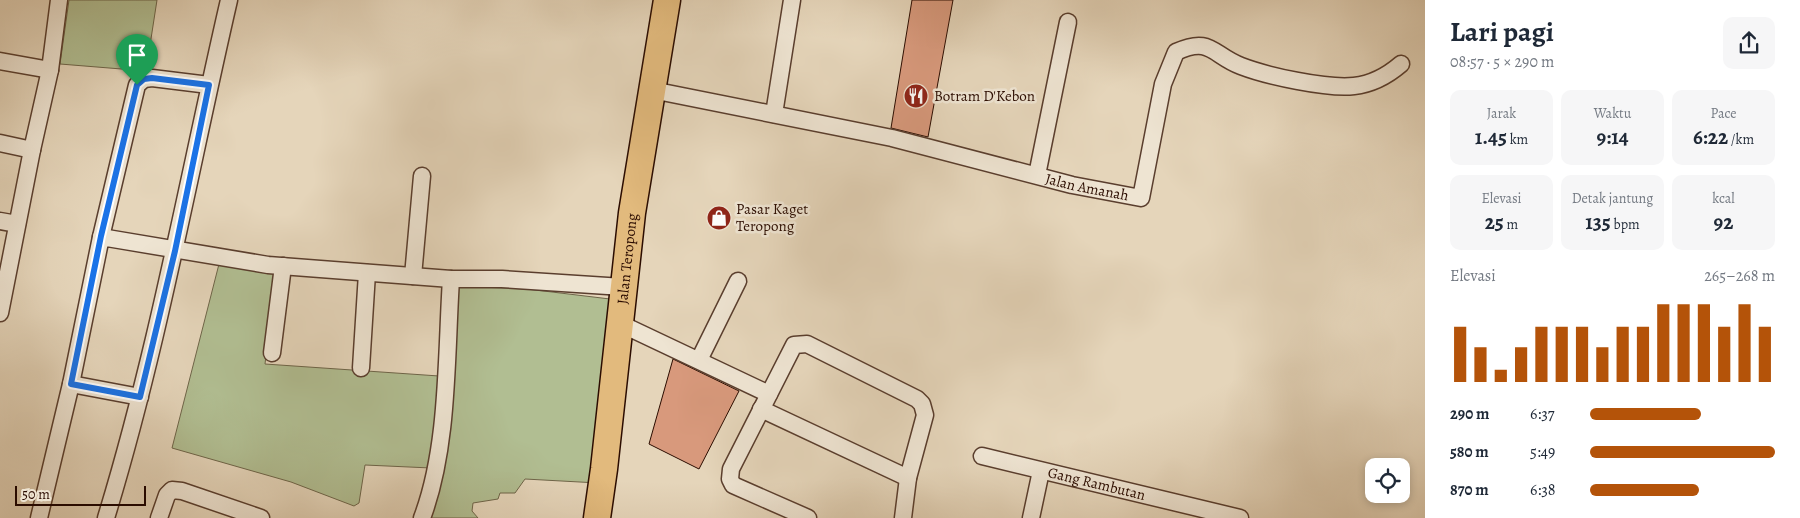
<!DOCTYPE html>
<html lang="id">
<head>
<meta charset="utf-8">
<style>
	:root { --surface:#fff; --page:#f6f6f7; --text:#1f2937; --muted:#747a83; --accent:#b45309 }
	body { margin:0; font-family:Alegreya,serif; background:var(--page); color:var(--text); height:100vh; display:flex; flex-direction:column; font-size:19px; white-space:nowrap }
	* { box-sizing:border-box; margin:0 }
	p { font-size:16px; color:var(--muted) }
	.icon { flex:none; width:28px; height:28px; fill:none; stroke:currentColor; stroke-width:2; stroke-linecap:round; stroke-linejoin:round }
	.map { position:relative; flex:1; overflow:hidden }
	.sheet { display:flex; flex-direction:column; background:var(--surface); width:375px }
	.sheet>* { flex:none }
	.fabs { position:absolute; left:1365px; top:458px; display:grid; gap:10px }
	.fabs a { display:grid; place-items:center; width:45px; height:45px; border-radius:10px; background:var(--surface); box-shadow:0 2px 8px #0003; font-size:25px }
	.scale { position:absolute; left:15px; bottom:12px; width:131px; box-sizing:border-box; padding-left:5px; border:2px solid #2b0c00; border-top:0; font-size:14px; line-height:18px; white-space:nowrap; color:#2b0c00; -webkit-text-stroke:4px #eee4d2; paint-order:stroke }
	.pin { position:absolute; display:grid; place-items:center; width:42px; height:42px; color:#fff; margin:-51px -21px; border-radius:50% 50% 50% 0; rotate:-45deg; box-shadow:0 0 5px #0007 }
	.pin .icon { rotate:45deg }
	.round { display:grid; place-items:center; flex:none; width:52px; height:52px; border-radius:10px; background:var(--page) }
	.summary { display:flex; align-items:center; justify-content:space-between; height:85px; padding:0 25px }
	h1 { font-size:28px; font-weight:700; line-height:38px }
	.figures { display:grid; grid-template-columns:repeat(3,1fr); gap:8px; height:85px; padding:5px 25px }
	.figures div { display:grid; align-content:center; border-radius:10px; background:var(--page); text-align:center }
	.figures b { font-size:21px; font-weight:700 }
	.figures small { font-size:14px; font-weight:400 }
	.figures p { font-size:14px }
	.chart { height:140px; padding:10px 25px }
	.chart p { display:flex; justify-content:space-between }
	.chart svg { width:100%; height:90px; margin-top:5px; stroke:var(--accent); stroke-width:6 }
	ul { padding:0 25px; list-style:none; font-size:16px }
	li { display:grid; grid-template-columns:80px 60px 1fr; align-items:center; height:38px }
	li i { height:12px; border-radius:6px; background:var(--accent) }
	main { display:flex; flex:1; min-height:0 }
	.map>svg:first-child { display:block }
	.green { fill:#b1be92; stroke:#6e6549 }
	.building { fill:#d8997c; stroke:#2b0c00 }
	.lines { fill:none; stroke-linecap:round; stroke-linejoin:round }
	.street-casing { stroke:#5a3e2e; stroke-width:19 }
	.primary-casing { stroke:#2b0c00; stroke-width:29 }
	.street { stroke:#eee4d2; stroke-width:16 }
	.primary { stroke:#e2ba7d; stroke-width:26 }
	.route-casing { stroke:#fff; stroke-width:10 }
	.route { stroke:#1a73e8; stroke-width:6 }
	.labels { text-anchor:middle; stroke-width:5; stroke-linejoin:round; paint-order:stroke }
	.poi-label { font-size:15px; fill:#2b0c00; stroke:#eee4d2; text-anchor:start }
	.street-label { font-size:15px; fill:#2b0c00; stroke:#eee4d2 }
</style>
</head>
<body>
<main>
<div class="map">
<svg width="1425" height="518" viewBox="0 0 1425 518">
	<rect width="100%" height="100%" fill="#e5d5ba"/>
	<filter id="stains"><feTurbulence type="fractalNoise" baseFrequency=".004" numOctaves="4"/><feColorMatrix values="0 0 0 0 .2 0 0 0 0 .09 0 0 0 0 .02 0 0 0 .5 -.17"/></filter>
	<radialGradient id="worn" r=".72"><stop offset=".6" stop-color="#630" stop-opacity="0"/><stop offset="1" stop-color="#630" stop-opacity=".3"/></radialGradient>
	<path class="green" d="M69,0H157L146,71L60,64Z
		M219,264L276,270L265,364L439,376L431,468L365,465L359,503L354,506L291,482L172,448Z
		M456,286L527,289L610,299L598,483L525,479L515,493H500L498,499L473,503L472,511L478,518H425Z"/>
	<path class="building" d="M912,0H953L928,137L891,128Z
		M673,359L739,391L699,469L649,444Z"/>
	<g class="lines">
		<defs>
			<g id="street">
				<path d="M0,61L50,70"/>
				<path id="s1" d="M652,90L892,138L1072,185L1141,198L1163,84L1176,52C1211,36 1212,55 1241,66C1267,76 1327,89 1354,86C1373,84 1387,76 1401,64"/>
				<path d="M774,114L792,0"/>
				<path d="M0,143L32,150"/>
				<path d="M1037,175L1068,22"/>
				<path d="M0,221L17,224"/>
				<path d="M101,237L137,85L144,79L152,78L209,85"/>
				<path d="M413,276L422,176"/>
				<path d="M0,313L32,150L50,70L59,0"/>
				<path d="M621,324L769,394"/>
				<path d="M272,353L283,266"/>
				<path d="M699,360L738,281"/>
				<path d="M361,368L367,273"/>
				<path d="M71,384L140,397"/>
				<path d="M761,409L908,478"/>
				<path id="s2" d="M982,456L1240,518"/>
				<path d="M39,518L71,384L101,237L268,265L451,279H502L623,287"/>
				<path d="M106,518C158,348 189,173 229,0"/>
				<path d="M159,518L167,495L172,490L182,491L261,518"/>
				<path d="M422,518C449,447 446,355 451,279"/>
				<path d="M808,518L733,485L730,479L731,469L794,345L807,344L917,399L922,404L925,415L908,478L903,518"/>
				<path d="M1031,518L1041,471"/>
			</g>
			<g id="primary">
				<path id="s3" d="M597,518L604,469L632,213L667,0"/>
			</g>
		</defs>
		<use href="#street" class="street-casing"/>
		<use href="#primary" class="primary-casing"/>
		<use href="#street" class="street"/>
		<use href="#primary" class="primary"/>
	</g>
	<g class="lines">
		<defs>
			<path id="route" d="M152,78L209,85L175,251L140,397L71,384L101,236L137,85L144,79Z"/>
		</defs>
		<use href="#route" class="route-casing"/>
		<use href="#route" class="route"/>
	</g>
	<defs>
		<symbol id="restaurant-disc" viewBox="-11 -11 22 22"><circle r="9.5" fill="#8f2418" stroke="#eee4d2"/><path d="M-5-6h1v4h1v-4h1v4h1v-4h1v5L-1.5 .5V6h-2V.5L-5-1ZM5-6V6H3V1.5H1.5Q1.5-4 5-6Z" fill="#fff"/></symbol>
		<symbol id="shop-disc" viewBox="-11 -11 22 22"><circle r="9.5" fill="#8f2418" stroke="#eee4d2"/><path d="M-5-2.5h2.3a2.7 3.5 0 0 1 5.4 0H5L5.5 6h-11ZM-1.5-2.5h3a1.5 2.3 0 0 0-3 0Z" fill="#fff"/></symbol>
	</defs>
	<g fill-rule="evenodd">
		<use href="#restaurant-disc" x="902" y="82" width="28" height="28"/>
		<use href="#shop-disc" x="705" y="204" width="28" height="28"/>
	</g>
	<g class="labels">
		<g class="poi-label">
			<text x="934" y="101">Botram D'Kebon</text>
			<text x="736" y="214">Pasar Kaget<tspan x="736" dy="17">Teropong</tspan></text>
		</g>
		<g class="street-label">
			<text dy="5" stroke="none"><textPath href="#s1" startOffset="446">Jalan Amanah</textPath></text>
			<text dy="5" stroke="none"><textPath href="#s3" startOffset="261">Jalan Teropong</textPath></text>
			<text dy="5" stroke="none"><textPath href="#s2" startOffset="118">Gang Rambutan</textPath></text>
		</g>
	</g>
	<rect width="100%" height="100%" filter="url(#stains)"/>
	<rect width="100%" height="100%" fill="url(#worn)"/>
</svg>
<div class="fabs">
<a><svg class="icon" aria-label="locate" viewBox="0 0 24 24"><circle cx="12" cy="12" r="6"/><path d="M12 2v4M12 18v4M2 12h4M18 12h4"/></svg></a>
</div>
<div class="scale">50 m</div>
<div class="pin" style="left:137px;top:85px;background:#1e9e55"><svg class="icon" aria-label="arrive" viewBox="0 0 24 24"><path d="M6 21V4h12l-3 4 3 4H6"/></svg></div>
</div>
<section class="sheet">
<div class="summary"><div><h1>Lari pagi</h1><p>08:57 · 5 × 290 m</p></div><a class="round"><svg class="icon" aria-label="share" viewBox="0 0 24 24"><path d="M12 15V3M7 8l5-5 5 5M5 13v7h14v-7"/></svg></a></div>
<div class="figures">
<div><p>Jarak</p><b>1.45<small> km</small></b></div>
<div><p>Waktu</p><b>9:14</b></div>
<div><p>Pace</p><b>6:22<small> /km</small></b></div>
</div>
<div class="figures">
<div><p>Elevasi</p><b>25<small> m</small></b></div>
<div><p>Detak jantung</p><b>135<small> bpm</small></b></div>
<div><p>kcal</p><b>92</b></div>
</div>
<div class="chart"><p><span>Elevasi</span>265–268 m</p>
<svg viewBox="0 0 160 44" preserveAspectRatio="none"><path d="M5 44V17M15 44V27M25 44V38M35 44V27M45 44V17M55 44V17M65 44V17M75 44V27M85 44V17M95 44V17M105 44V6M115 44V6M125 44V6M135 44V17M145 44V6M155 44V17"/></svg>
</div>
<ul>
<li><b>290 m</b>6:37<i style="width:60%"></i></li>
<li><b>580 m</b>5:49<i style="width:100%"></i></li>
<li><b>870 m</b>6:38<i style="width:59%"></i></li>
</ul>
</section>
</main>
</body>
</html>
